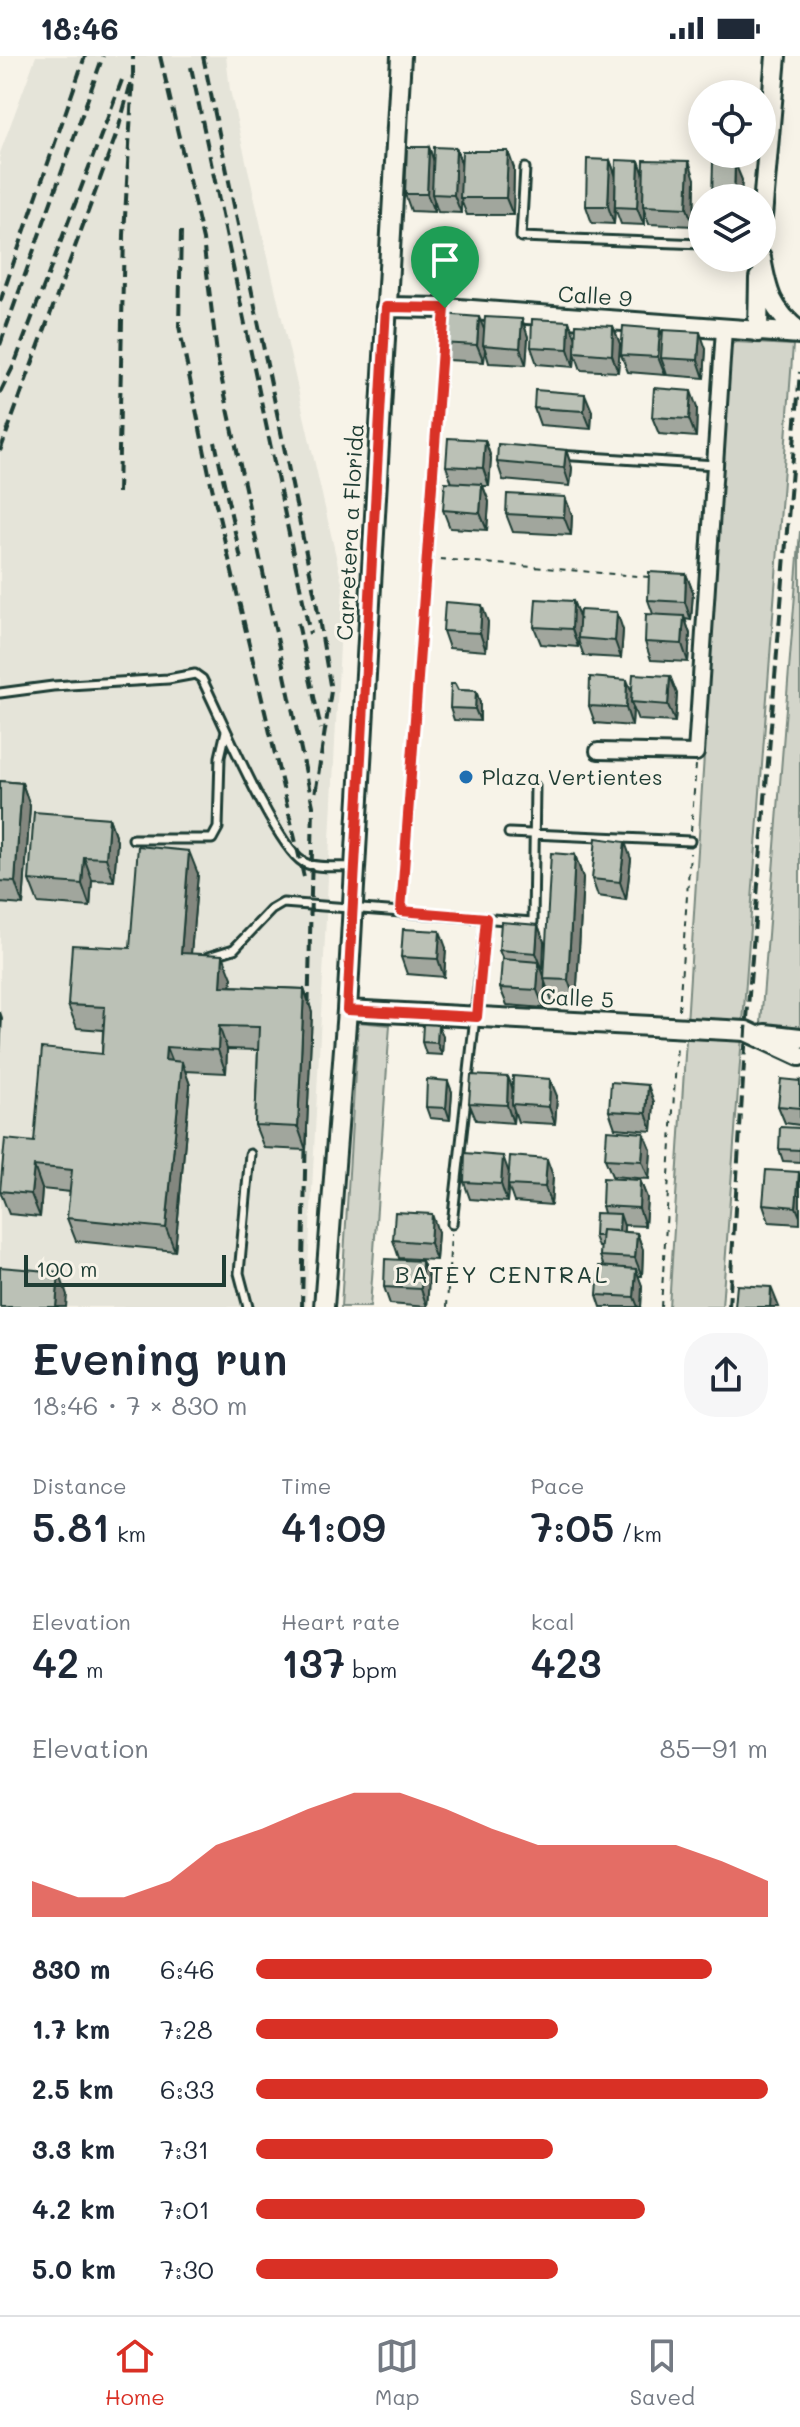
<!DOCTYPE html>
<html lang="en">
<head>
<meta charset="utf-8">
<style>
	:root { --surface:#fff; --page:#f6f6f7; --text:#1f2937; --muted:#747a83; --line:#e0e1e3; --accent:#d93025 }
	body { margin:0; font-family:Mali,sans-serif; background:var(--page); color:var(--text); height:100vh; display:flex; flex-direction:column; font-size:30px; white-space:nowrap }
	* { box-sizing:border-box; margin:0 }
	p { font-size:26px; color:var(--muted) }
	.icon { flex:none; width:44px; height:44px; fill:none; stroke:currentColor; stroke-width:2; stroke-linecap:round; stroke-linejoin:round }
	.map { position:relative; height:1251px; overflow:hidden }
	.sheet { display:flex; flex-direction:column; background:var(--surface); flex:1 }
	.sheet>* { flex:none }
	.buttons { position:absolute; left:688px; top:24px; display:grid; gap:16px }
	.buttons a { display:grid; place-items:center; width:88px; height:88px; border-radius:50%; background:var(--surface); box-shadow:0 4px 20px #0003; font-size:40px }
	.scale { position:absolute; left:24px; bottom:20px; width:202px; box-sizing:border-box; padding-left:8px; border:4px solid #1f3d34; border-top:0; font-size:22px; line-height:28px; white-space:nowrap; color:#1f3d34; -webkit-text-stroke:6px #f7f3e8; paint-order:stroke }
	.pin { position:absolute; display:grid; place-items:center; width:68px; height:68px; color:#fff; margin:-82px -34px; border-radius:50% 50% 50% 0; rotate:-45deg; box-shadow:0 0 8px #0007 }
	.pin .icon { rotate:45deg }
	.round { display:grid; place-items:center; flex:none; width:84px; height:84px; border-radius:32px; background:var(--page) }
	.overview { display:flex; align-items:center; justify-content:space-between; height:136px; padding:0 32px }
	h1 { font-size:44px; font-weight:600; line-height:60px }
	.figures { display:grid; grid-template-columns:repeat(3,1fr); gap:12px; height:136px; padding:8px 32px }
	.figures div { display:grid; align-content:center }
	.figures b { font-size:40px; font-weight:600 }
	.figures small { font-size:22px; font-weight:400 }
	.figures p { font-size:22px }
	.chart { height:224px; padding:16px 32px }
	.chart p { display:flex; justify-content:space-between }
	.chart svg { width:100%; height:144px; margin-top:8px; fill:var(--accent); opacity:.7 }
	ul { padding:0 32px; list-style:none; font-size:26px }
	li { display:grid; grid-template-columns:128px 96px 1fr; align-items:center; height:60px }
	li i { height:20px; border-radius:10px; background:var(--accent) }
	.status { display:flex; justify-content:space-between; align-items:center; height:56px; padding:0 40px; background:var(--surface); direction:ltr }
	.status svg { height:22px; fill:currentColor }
	.tabs { display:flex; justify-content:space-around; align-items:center; height:112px; border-top:2px solid var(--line); background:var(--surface); font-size:22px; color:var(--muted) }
	.tabs a { display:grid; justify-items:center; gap:4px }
	.tabs .active { color:var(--accent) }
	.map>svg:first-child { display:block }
	.built { fill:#e5e4d9 }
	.green { fill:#d3d5ca; stroke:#79897f; stroke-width:2 }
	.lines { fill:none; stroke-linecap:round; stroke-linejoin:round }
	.lane-casing { stroke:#1f3d34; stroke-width:13 }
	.street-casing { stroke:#1f3d34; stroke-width:20 }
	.secondary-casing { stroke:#1f3d34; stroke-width:24 }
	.path { stroke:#1f3d34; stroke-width:2; stroke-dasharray:6 6; stroke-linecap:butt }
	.lane { stroke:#f7f3e8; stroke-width:7 }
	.street { stroke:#f7f3e8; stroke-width:14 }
	.secondary { stroke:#f7f3e8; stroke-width:18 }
	.rail { stroke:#1f3d34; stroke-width:4; stroke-dasharray:12 6; stroke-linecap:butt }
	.wall { fill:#a1a69d; stroke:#1f3d34; stroke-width:2 }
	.shaded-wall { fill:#83877f; stroke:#1f3d34; stroke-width:2 }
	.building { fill:#bbc1b6; stroke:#1f3d34; stroke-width:2 }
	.route-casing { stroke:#fff; stroke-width:16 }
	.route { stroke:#d93025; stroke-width:10 }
	.poi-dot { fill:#1f6fb2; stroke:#f7f3e8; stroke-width:3 }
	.labels { text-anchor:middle; stroke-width:6; stroke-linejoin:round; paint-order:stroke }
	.street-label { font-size:22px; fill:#1f3d34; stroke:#f7f3e8 }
	.poi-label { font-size:22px; fill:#1f3d34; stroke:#f7f3e8; text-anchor:start }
	.neighbourhood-label { font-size:24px; letter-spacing:2px; fill:#1f3d34; stroke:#f7f3e8 }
</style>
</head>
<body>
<div class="status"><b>18:46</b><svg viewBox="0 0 49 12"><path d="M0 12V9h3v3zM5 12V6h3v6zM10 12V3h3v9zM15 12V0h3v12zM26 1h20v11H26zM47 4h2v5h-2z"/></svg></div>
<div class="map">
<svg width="800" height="1251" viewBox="0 0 800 1251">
	<rect width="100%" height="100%" fill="#f7f3e8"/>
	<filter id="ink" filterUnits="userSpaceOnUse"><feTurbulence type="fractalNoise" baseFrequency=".0125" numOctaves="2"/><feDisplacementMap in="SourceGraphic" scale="16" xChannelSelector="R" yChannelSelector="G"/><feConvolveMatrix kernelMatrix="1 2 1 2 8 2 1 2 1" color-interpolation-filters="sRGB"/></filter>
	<g filter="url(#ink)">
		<path class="built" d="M36,0H226L230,34L343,531L306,1251H0V97Z"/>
		<path class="green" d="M735,286L793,289L722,1251H669L730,290Z
			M800,475V971L761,967Z
			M358,966L390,969L370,1251H341Z"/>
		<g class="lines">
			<defs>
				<path id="lane" d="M525,112L521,181L702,188
					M558,399L715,409
					M0,637L53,630L168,623L195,618L202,623C219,657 276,791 303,806C315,813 338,810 352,811
					M509,777L690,785
					M133,783H212L218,772L220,701L226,675
					M208,901L234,893L271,854L283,847L533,866L535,730
					M452,1168L486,862
					M248,1251L239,1217L250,1098"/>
				<path id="street" d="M598,695L696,697L724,273"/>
				<path id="secondary" d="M762,161L776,0
					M761,202C767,236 771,254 800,276
					M386,251L445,252L800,278
					M758,276L759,222
					M347,954L746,975L800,1000
					M765,978L800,982
					M324,1251L347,954L401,0"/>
			</defs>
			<use href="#lane" class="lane-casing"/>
			<use href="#street" class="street-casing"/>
			<use href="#secondary" class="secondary-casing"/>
			<path class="path" d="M428,502L649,521
				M691,775L696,709
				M402,846L442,290
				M679,954L690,797
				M447,1251L451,1177
				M661,1251L677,989"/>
			<use href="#lane" class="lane"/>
			<use href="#street" class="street"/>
			<use href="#secondary" class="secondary"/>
			<path class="rail" d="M160,0L203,184L218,306L313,750L308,968
				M203,0L316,545L331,635L315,739
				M191,11L310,578
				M181,175L179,270L211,427L304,821
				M0,246L85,0
				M0,289L103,0
				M0,337L14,309L122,24
				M215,386L241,503
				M0,395L118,74L133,19V0
				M118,437L124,179L133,19
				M298,567L321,673
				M302,1251L306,1072
				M729,1251L746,975L800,316"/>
		</g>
		<path class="wall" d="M429,91L433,103L456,92L461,107L514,112L513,159H467L461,144V157L438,156L434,144V156L411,155L405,138Z
			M610,104L616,120L639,105L644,119L695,123L694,170L649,168L644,154V169L621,168L615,152L614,168L592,167L586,150Z
			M522,263L528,281L526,309L489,307L485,293L484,306L447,304L440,287Z
			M613,270L620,288L618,316L581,314L575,297L574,311L537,308L531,291L576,282Z
			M660,273L662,279L706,293L704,322L667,319L665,313V319L628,316L621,299Z
			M534,352L592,355L591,373L540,369Z
			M697,352L696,381L659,378L652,361Z
			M485,384L491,402L489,430H483L489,446L487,474L450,472L443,454L452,427L446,410Z
			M566,394L572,412L570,430L503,424L497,406Z
			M565,441L572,459L571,479L513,476L506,458Z
			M686,518L693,536L691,564L685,563L690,578L688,606L651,604L645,586L653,558L648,544Z
			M573,545L579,561L623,574L621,602L584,600L578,584V591L541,588L534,571Z
			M488,566L486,595L449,592L443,575Z
			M670,620L677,638L675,666L638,664L633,651L632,670L595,667L589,650L632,637Z
			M458,634L476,635L480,647V665L454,664L450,652Z
			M0,725L22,727L30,750L23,849L0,847Z
			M109,762L117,785L114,825L92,824L90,851L38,847L29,824Z
			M575,799L583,822L576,947L552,946L545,926L544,952L507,949L500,932L503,904L499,894L538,869L544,886L542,914L544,920Z
			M631,803L626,844L598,840L592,823Z
			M198,818L191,897L232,922L231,930L304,933L312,956L306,1094L264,1092L255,1069L258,994L227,993L226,1017L185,1015L190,1029L175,1195L76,1185L67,1162L70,1136L42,1133L40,1161L9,1158L0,1135L34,1086L102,998L103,974L77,972L68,949L130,892Z
			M446,892L444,921L407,918L401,901Z
			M438,969L443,980L442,999L426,998L422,986Z
			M508,1021L513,1033L557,1040L555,1068L518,1066L514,1054L513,1067L476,1064L469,1047Z
			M800,1025V1069L785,1067L778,1050Z
			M452,1036L450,1064L430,1062L426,1051Z
			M654,1046L652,1075L615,1072L609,1055Z
			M800,1072V1106L783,1105L779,1093Z
			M644,1077L651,1094L649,1123L612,1120L605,1103Z
			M799,1116L800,1119V1168L769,1166L763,1148Z
			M509,1117L553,1120L551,1149L514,1146L508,1129L507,1146L470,1143L464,1126Z
			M640,1124L647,1142L645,1170L623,1169L624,1176L637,1177L643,1194L642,1220H638L642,1230L641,1251H601L597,1239L604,1211L600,1200L601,1191H598L594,1180L604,1157L602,1150Z
			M438,1176L436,1204L399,1202L393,1184Z
			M422,1205L429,1222L427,1251L390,1248L384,1231Z"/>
		<path class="shaded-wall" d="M429,91L435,109L432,138L434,144V156L427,138Z
			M456,92L462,110L461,157L454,139Z
			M508,95L514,112L513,159L506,142Z
			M610,104L616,121L614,168L608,150Z
			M639,105L645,122L643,150L644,154V169L637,152Z
			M689,105L695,123L694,170L687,152Z
			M735,107L742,124L741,142H734Z
			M479,261L486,278L483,289L485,293L484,306L477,289Z
			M522,263L528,281L526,309L520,292Z
			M569,265L576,283L574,311L568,293Z
			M613,270L620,288L618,316L612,299Z
			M660,273L667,290L661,302L665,313V319L658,301Z
			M700,276L706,293L704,322L698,304Z
			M691,335L697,352L696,381L689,363Z
			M585,338L592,355L591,373L584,355Z
			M485,384L491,402L489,430L483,412Z
			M566,394L572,412L570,430L564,412Z
			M482,428L489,446L487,474L480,457Z
			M565,441L572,459L571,479L564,461Z
			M686,518L693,536L691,564L685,546Z
			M573,545L580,563L578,591L572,573Z
			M482,549L488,566L486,595L480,577Z
			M617,556L623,574L621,602L615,585Z
			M684,560L690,578L688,606L682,588Z
			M670,620L677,638L675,666L668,649Z
			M627,624L634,641L631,646L633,651L632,670L626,652Z
			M476,635L480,647V665L475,653Z
			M22,727L30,750L23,849L15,826Z
			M109,762L117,785L114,825L106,802Z
			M625,786L631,803L626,844L620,826Z
			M189,795L198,818L189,920L181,897Z
			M575,799L583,822L576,947L568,924Z
			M84,801L92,824L90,851L82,828Z
			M538,869L544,886L543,914L536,897Z
			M440,875L446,892L444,921L438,903Z
			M223,899L232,922L229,953L221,930Z
			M539,906L545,923H544L545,926L544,952L537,934Z
			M304,933L312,956L306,1094L298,1071Z
			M0,956L2,962L0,996Z
			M438,969L443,980L442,999L437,987Z
			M219,970L227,993L226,1017L218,994Z
			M166,991L175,1014L165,1004Z
			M182,1006L190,1029L175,1195L166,1172Z
			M508,1021L515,1039L512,1048L514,1054L513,1067L507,1049Z
			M550,1023L557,1040L555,1068L549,1051Z
			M448,1025L452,1036L450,1064L446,1052Z
			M648,1029L654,1046L652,1075L646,1057Z
			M644,1077L651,1094L649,1123L642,1105Z
			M503,1100L509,1117L507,1146L501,1128Z
			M547,1103L553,1120L551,1149L545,1131Z
			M34,1110L42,1133L40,1161L31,1138Z
			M799,1116L800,1119V1161L796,1151Z
			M640,1124L647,1142L645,1170L639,1152Z
			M432,1158L438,1176L436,1204L430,1187Z
			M620,1158L624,1170L623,1193L618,1181Z
			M637,1177L643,1194L642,1220L635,1202Z
			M422,1205L429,1222L427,1251L421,1233Z
			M636,1213L642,1230L641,1251H638L634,1241Z
			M59,1216L67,1239L66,1251H56Z
			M771,1231L779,1251H770Z"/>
		<path class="building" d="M407,91H429L427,138H405Z
			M434,91L456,92L454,139L432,138Z
			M462,95H508L506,142H460Z
			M587,103L610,104L608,150H586Z
			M616,104L639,105L637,152L615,151Z
			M644,104L689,105L687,152L643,150Z
			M713,106L735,107L734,142H712Z
			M442,258L479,261L477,289L440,287Z
			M485,261L522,263L520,292L483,289Z
			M532,263L569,265L568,293L531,291Z
			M576,268L613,270L612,299L575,296Z
			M623,270L660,273L658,301L621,299Z
			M663,274L700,276L698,304L661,302Z
			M654,332L691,335L689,363L652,361Z
			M535,334L585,338L584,355L534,352Z
			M448,382L485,384L483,412L446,410Z
			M498,388L566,394L564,412L497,406Z
			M445,426L482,428L480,457L443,454Z
			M507,438L565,441L564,461L506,458Z
			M649,516L686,518L685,546L648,544Z
			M536,543L573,545L572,573L534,571Z
			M445,546L482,549L480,577L443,575Z
			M580,554L617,556L615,585L578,582Z
			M646,558L684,560L682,588L645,586Z
			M633,618L670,620L668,649L631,646Z
			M590,621L627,624L626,652L589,650Z
			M451,628H455L458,634L476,635L475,653L450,652Z
			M0,725L22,727L15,826L0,825Z
			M34,756L109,762L106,802L84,801L82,828L29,824Z
			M596,782L625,786L620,826L592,823Z
			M138,790L189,795L181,897L223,899L221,930L304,933L298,1071L255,1069L259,971L219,970L218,994L166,991L165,1004L182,1006L166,1172L67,1162L72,1114L34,1110L31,1138L0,1135L5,1083L34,1086L42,992L102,998L105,951L68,949L72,889L130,892Z
			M551,797L575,799L568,924L544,923Z
			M501,866L538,869L536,897L499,894Z
			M403,873L440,875L438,903L401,901Z
			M502,903L539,906L537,934L500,932Z
			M423,968L438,969L437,987L422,986Z
			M471,1019L508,1021L507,1049L469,1047Z
			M513,1020L550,1023L549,1051L512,1048Z
			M427,1023L448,1025L446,1052L426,1051Z
			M781,1023L800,1025V1052L778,1050Z
			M611,1026L648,1029L646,1057L609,1055Z
			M780,1071L800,1072V1094L779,1093Z
			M607,1074L644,1077L642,1105L605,1103Z
			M465,1097L503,1100L501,1128L464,1126Z
			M510,1100L547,1103L545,1131L508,1129Z
			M766,1114L799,1116L796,1151L763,1148Z
			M603,1122L640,1124L639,1152L602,1150Z
			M395,1156L432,1158L430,1187L393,1184Z
			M595,1157L620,1158L619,1175L602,1174L601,1180H594Z
			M602,1174L637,1177L635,1202L600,1200Z
			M385,1203L422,1205L421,1233L384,1231Z
			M599,1210L636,1213L634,1241L597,1239Z
			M0,1211L59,1216L56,1251H0Z
			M737,1229L771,1231L770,1251H735Z"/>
	</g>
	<g class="lines" filter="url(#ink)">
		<defs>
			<path id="route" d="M386,251L445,252L401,855L486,862L477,961L347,954Z"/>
		</defs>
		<use href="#route" class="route-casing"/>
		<use href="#route" class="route"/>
	</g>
	<circle class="poi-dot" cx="466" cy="721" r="8"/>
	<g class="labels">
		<g class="street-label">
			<text transform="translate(595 240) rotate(4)" y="8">Calle 9</text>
			<text transform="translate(350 476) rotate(-87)" y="8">Carretera a Florida</text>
			<text transform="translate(577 942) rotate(3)" y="8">Calle 5</text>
		</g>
		<g class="poi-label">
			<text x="482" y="729">Plaza Vertientes</text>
		</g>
		<g class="neighbourhood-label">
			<text x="502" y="1227">BATEY CENTRAL</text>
		</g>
	</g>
</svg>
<div class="buttons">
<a><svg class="icon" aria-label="locate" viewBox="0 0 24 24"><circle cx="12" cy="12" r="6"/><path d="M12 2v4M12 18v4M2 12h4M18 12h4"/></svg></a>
<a><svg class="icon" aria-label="layers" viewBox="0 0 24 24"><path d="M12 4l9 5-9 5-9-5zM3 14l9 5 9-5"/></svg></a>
</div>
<div class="scale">100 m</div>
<div class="pin" style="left:445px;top:252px;background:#1e9e55"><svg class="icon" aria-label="arrive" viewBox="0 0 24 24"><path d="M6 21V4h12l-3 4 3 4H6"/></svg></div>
</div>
<section class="sheet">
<div class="overview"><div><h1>Evening run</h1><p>18:46 · 7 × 830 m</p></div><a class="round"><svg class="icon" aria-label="share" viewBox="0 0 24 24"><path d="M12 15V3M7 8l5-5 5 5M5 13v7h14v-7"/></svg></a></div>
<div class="figures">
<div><p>Distance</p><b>5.81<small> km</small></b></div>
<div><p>Time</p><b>41:09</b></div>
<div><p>Pace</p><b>7:05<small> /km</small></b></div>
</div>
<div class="figures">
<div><p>Elevation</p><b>42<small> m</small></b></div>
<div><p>Heart rate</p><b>137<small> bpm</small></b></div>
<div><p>kcal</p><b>423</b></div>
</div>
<div class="chart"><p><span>Elevation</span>85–91 m</p>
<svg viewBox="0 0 160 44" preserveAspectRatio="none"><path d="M0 44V33L10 38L20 38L30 33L40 22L50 17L60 11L70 6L80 6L90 11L100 17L110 22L120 22L130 22L140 22L150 27L160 33V44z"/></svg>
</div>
<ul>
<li><b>830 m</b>6:46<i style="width:89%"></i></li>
<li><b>1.7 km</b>7:28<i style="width:59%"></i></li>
<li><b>2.5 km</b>6:33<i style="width:100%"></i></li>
<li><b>3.3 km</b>7:31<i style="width:58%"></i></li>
<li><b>4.2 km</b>7:01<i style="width:76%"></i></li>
<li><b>5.0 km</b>7:30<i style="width:59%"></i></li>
</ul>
</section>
<nav class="tabs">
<a class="active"><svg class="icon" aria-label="home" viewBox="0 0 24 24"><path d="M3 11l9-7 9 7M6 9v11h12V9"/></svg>Home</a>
<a><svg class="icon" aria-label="map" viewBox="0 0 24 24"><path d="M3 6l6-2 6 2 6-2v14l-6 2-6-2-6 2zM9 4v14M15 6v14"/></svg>Map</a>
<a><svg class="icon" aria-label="saved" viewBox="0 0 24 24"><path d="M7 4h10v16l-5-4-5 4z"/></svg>Saved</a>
</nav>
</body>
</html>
